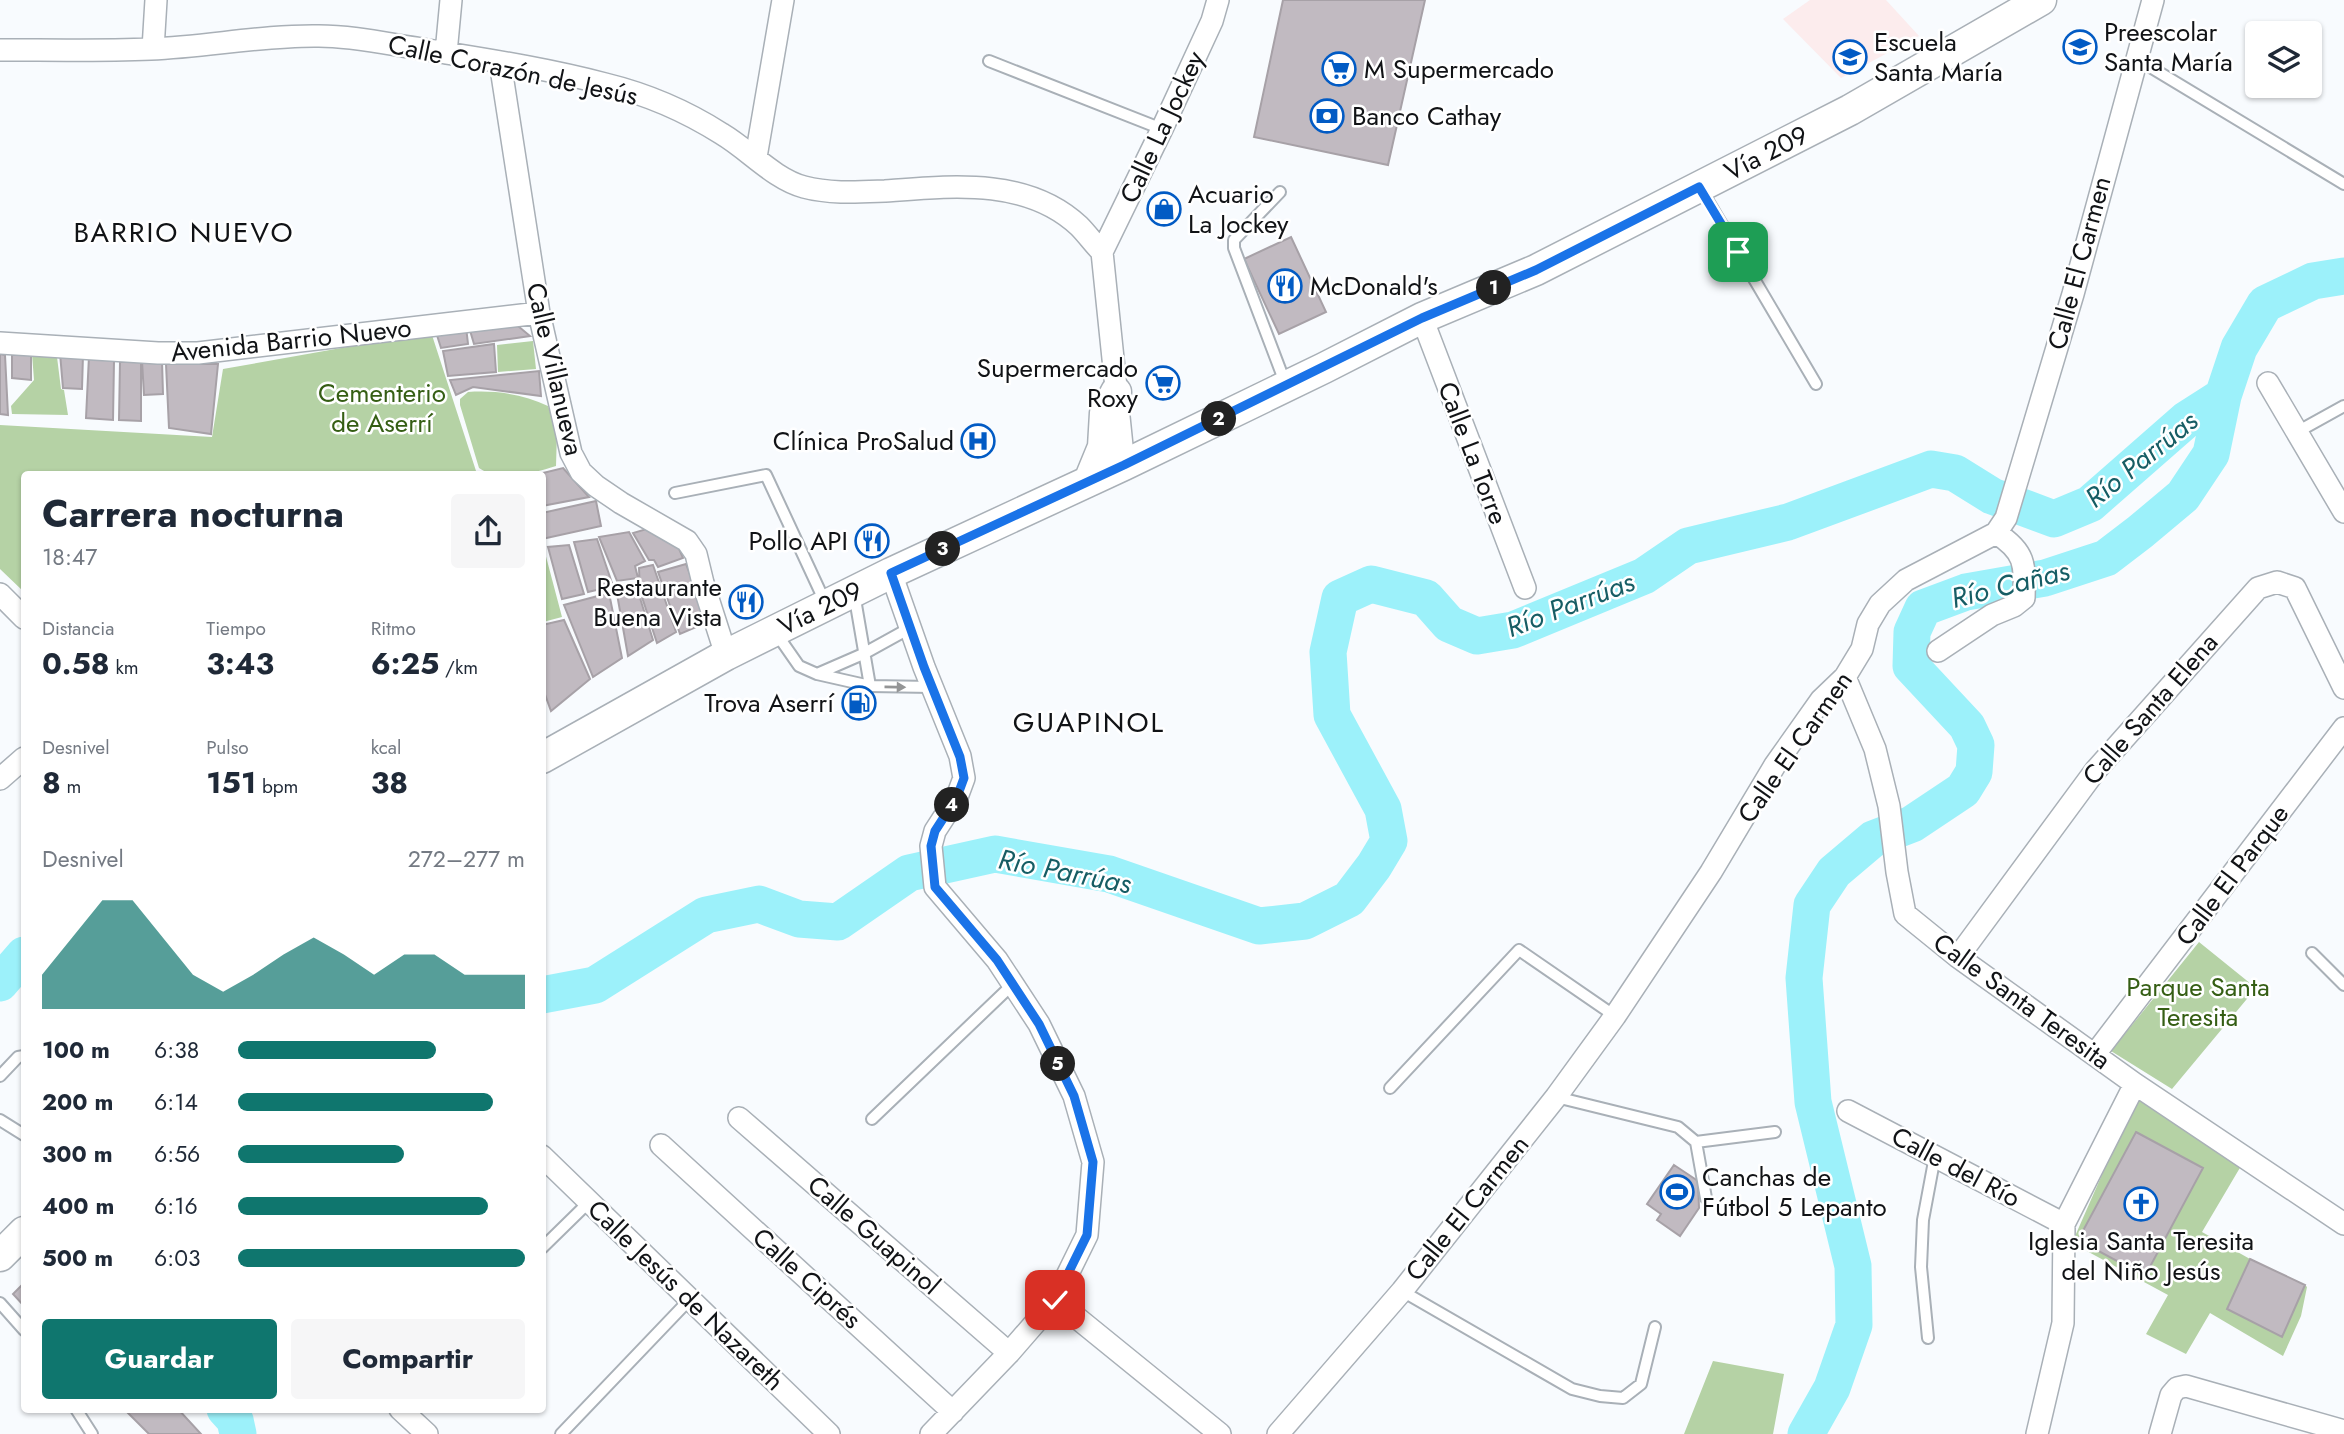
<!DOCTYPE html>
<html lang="es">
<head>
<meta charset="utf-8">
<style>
	:root { --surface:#fff; --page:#f6f6f7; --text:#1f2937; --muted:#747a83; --accent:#0f766e }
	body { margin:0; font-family:Jost,sans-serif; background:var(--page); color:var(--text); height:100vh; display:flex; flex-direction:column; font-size:26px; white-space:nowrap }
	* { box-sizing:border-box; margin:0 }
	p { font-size:23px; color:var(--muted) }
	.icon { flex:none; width:38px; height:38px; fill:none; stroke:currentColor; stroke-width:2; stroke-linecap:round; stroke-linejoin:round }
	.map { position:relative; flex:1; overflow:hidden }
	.panel { position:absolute; left:21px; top:471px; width:525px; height:942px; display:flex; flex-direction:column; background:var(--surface); border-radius:7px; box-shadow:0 2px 5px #0004 }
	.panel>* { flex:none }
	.controls { position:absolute; left:2245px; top:21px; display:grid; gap:14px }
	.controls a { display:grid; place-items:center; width:77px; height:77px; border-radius:7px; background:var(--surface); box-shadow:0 2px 5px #0004; font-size:35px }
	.pin { position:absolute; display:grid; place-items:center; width:60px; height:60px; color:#fff; margin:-30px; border-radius:14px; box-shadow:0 4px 10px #0006 }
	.km { position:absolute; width:35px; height:35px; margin:-18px; border-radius:50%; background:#222; color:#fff; font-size:19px; line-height:35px; text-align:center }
	.round { display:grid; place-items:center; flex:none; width:74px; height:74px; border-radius:7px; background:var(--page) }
	.headline { display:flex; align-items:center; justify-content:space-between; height:119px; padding:0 21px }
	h1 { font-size:38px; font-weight:700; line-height:52px }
	.stats { display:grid; grid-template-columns:repeat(3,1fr); gap:10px; height:119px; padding:7px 21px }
	.stats div { display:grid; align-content:center }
	.stats b { font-size:30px; font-weight:700 }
	.stats small { font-size:19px; font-weight:400 }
	.stats p { font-size:19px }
	.chart { height:196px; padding:14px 21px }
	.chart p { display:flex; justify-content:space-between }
	.chart svg { width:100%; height:126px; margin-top:7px; fill:var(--accent); opacity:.7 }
	.cta { display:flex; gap:14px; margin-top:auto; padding:14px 21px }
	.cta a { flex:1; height:80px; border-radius:7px; background:var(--accent); color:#fff; font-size:28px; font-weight:700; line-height:80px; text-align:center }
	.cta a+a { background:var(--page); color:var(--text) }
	ul { padding:0 21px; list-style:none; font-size:23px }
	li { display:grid; grid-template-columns:112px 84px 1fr; align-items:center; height:52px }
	li i { height:18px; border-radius:9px; background:var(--accent) }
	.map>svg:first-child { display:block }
	.education { fill:#fceced }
	.green { fill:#b5d2a5; fill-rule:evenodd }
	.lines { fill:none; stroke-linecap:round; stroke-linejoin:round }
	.river { stroke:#9cf1fa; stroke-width:37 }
	.building { fill:#c1bac1; stroke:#a7a1a7; stroke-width:2 }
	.service-casing { stroke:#a9b0b7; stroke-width:14 }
	.minor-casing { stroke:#a9b0b7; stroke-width:24 }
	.secondary-casing { stroke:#a9b0b7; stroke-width:33 }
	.service { stroke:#fff; stroke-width:10 }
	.minor { stroke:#fff; stroke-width:21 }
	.secondary { stroke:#fff; stroke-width:30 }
	.oneway { fill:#949596 }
	.route-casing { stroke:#fff; stroke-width:14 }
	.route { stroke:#1a73e8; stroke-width:9 }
	.labels { text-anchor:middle; stroke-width:5; stroke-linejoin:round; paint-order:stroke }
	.poi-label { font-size:26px; fill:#111316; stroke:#fff; text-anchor:start }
	.street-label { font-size:26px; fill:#111316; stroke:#fff }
	.park-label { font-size:26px; fill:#355e14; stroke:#fff }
	.neighbourhood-label { font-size:28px; letter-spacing:2px; fill:#111316; stroke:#fff }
	.water-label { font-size:28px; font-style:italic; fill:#165d64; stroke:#fff }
</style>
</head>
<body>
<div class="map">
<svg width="2344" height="1434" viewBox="0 0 2344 1434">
	<rect width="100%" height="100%" fill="#f8fbfe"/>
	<path class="education" d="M1810,0H1886L1919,36L1841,78L1783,19Z"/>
	<path class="green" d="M431,332L477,474H24V592L0,569V425L212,437L223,369Z
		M533,341L536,369L498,372L497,345Z
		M32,354L57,357L61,389L64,390L68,415L12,414L11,406L34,380Z
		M468,392C494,390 524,394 548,406L557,432L556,466C535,473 498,482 479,468L460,405V399Z
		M544,549L562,617L543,622L542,550Z
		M2199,942L2256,988L2172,1089L2111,1051Z
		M2141,1100L2241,1166L2202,1232L2250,1259L2228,1309L2282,1336L2305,1285L2307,1287L2301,1316L2283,1356L2210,1313L2186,1354L2146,1334L2168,1295L2072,1243L2133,1104ZM2136,1133L2203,1168L2145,1276L2078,1240Z
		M1713,1361L1784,1374L1773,1434H1684Z"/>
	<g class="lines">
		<path class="river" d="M0,983L24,955
			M542,995L595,985L706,915L759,904L799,919L838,922L909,873L995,854L1109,874L1259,926L1305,921L1349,899L1374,866L1389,841L1383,809L1332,715L1328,652L1340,598L1371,584L1426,598L1449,624L1477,636L1513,630L1644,576L1688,546L1788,522L1931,469L1955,473L1992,496L2054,519L2090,504L2187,419L2223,396
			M225,1409L235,1420L238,1434
			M1806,1434L1832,1388L1854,1325L1853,1266L1813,1102L1804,978L1812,905L1834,872L1873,839L1912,824L1963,790L1974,772L1976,745L1967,726L1911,666L1912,632L1923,608L1966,592L2045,578L2106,558L2140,532L2183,496L2211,454L2223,396L2239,348L2265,304L2313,281L2344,276"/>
	</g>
	<path class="building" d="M1283,0H1425L1388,165L1254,137Z
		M1291,237L1326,312L1279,334L1244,259Z
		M512,321L530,336L474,344L469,327Z
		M466,327L468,344L441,348L436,332Z
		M494,344L496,372L448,376L443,351Z
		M60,353L83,355L82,389L63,388Z
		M0,354L5,355L8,415L0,414Z
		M12,355H31V380L12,378Z
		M89,356L114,361L113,420L86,418Z
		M141,361V421L119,420L120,362Z
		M142,361H162L163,394L144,395Z
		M166,364H218L211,434L169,428Z
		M539,371L541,396L473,387L456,395L450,380Z
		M563,468L589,497L542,506V474H539Z
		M596,501L601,526L542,539V513Z
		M650,528L677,544L683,558L658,567L654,560H649L633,533Z
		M629,532L645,561L635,566L638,578L617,581L599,537Z
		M597,539L613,586L588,592L574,542Z
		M569,545L584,594L562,599L548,547Z
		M686,564L708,622L680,634L658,572Z
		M653,565L676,632L657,643L640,591L639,568Z
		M636,585L653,640L628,656L617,594Z
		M609,593L622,658L593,677L564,605Z
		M564,620L590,679L551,711L542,686V625Z
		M2136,1132L2203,1168L2145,1276L2078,1240Z
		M1674,1165L1698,1181L1699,1208L1680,1236L1657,1220L1661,1214L1647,1204Z
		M2250,1259L2305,1285L2282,1337L2227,1309Z
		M24,1283V1306L13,1294Z
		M124,1409H178L201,1434H149Z"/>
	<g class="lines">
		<defs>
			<path id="service" d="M2137,59L2344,184
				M989,61L1162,129
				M1701,189L1816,384
				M1280,192L1234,240V248L1286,385
				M2297,432L2344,406
				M675,493L766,475L825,602
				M854,593L870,686
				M776,633L799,666L817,674L870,686L932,687
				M817,674L863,654L910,628
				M2312,953L2344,985
				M0,1076L18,1057L24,1056
				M1390,1088L1519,950L1615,1016
				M1556,1097L1678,1127L1696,1142L1706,1198
				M872,1119L1013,984
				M0,1120L24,1135
				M1696,1142L1775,1132
				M542,1248L589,1202
				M1402,1291L1572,1389L1600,1396L1623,1398L1641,1384L1655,1327
				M0,1303L24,1330
				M1928,1338L1921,1267L1923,1220L1935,1156
				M76,1409L92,1434
				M561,1434L690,1299"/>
			<path id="minor" d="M153,49L156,0
				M0,50C50,50 101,51 151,49C207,47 262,35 319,36C353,36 388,44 422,49C483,59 545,68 605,84C646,94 686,111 722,134C749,150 774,179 804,187C830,194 859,192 885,191C950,186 1027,177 1079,226C1087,234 1094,244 1102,252L1124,465
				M446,53L451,0
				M500,62L539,313L571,453L581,472L596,486L621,503L687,541L696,554L703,583L726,655
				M756,157L783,0
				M1102,252L1162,129L1212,21L1218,0
				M1422,318L1525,588
				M0,343L158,353H198L539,313
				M2268,383L2344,512
				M891,573L924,667L960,756L964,778L957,797L935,831L931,846L935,887L997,960L1039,1024L1074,1096L1093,1162L1087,1235L1055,1300L1009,1353L931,1434
				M0,594L24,618
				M1938,651L1992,615L2014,606L2024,598C2025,565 2026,552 1996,533
				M1845,677L1875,749L1889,806L1897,872L1905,914L1958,957L2135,1084L2344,1224
				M0,779L24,758
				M1958,957L2095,771L2258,588L2277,582L2295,588L2344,688
				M2095,1054L2344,728
				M1848,1111L2064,1224
				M739,1118L1009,1353
				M661,1145L953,1412
				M542,1156L829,1434
				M1055,1300L1220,1434
				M400,1409L427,1434
				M1278,1434L1402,1291L1556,1097L1615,1016L1711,872L1775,765L1821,700L1845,677L1862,649L1868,624L1880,604L1906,580L1996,533L2006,518L2073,294L2153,0
				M2037,1434L2063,1323L2064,1224L2135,1084
				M2160,1434L2171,1395L2177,1388L2186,1386L2344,1431"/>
			<path id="secondary" d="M1089,481L1103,447L1105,413L1116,392
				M542,758L726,655L891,573L1124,465L1324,368L1422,318L1536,270L1850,110L2041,0
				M0,1256L24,1232"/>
		</defs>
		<use href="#service" class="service-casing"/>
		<use href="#minor" class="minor-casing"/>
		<use href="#secondary" class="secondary-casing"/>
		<use href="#service" class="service"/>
		<use href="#minor" class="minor"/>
		<use href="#secondary" class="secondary"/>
	</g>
	<defs><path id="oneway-solid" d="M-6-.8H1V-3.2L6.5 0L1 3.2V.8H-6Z" transform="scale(1.75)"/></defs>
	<use class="oneway" href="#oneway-solid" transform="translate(895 687) rotate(1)"/>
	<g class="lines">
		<defs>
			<path id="route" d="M1055,1300L1087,1235L1093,1162L1074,1096L1039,1024L997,960L935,887L931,846L935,831L957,797L964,778L960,757L924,667L891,573L1124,465L1422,318L1536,270L1699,187L1738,252"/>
		</defs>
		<use href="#route" class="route-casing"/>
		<use href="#route" class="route"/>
	</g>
	<defs>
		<symbol id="school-ring" viewBox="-11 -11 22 22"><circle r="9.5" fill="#fff" stroke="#025bc4" stroke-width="1.5"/><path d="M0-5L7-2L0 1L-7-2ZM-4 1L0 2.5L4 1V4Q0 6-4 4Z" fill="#025bc4"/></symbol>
		<symbol id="supermarket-ring" viewBox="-11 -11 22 22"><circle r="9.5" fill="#fff" stroke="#025bc4" stroke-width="1.5"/><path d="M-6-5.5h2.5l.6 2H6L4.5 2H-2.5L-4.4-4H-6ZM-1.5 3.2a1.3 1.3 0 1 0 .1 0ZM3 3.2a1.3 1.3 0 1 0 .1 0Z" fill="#025bc4"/></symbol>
		<symbol id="bank-ring" viewBox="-11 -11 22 22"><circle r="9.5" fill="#fff" stroke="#025bc4" stroke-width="1.5"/><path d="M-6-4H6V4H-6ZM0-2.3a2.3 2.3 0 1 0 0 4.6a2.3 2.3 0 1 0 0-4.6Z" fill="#025bc4"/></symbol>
		<symbol id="shop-ring" viewBox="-11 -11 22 22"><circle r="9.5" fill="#fff" stroke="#025bc4" stroke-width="1.5"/><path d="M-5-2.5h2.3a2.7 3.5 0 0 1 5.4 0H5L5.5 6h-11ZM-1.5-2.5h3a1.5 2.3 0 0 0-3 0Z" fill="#025bc4"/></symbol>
		<symbol id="restaurant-ring" viewBox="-11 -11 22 22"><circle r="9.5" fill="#fff" stroke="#025bc4" stroke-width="1.5"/><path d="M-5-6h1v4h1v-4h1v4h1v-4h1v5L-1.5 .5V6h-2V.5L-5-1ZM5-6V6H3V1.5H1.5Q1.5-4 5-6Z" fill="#025bc4"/></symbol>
		<symbol id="hospital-ring" viewBox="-11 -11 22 22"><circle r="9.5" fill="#fff" stroke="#025bc4" stroke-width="1.5"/><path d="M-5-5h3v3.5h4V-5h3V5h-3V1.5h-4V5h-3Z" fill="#025bc4"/></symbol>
		<symbol id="fuel-ring" viewBox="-11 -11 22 22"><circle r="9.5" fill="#fff" stroke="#025bc4" stroke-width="1.5"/><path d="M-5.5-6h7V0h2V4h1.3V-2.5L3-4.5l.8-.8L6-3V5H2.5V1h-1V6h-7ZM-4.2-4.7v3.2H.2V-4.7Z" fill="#025bc4"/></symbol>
		<symbol id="stadium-ring" viewBox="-11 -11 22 22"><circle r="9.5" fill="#fff" stroke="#025bc4" stroke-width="1.5"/><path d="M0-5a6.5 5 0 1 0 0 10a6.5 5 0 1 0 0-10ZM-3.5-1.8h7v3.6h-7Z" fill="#025bc4"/></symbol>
		<symbol id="church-ring" viewBox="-11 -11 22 22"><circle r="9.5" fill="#fff" stroke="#025bc4" stroke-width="1.5"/><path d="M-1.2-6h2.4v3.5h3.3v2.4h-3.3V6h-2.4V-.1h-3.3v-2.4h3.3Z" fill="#025bc4"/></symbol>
	</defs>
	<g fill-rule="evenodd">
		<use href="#school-ring" x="2061" y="28" width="38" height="38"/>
		<use href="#school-ring" x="1831" y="38" width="38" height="38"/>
		<use href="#supermarket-ring" x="1320" y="50" width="38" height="38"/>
		<use href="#bank-ring" x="1308" y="97" width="38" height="38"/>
		<use href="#shop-ring" x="1145" y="190" width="38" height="38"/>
		<use href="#restaurant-ring" x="1266" y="267" width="38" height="38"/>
		<use href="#supermarket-ring" x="1144" y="364" width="38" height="38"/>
		<use href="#hospital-ring" x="959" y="422" width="38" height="38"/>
		<use href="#restaurant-ring" x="853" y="522" width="38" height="38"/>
		<use href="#restaurant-ring" x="727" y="583" width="38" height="38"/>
		<use href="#fuel-ring" x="840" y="684" width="38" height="38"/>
		<use href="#stadium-ring" x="1658" y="1173" width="38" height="38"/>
		<use href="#church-ring" x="2122" y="1185" width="38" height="38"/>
	</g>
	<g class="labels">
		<g class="poi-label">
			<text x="2104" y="41">Preescolar<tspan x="2104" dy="30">Santa María</tspan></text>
			<text x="1874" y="51">Escuela<tspan x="1874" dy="30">Santa María</tspan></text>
			<text x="1364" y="78">M Supermercado</text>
			<text x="1352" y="125">Banco Cathay</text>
			<text x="1188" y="203">Acuario<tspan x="1188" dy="30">La Jockey</tspan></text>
			<text x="1310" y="295">McDonald's</text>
			<text x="1138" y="377" text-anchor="end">Supermercado<tspan x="1138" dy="30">Roxy</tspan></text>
			<text x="954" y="450" text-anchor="end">Clínica ProSalud</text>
			<text x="848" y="550" text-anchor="end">Pollo API</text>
			<text x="722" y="596" text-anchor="end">Restaurante<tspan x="722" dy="30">Buena Vista</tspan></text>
			<text x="834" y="712" text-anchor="end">Trova Aserrí</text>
			<text x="1702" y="1186">Canchas de<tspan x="1702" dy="30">Fútbol 5 Lepanto</tspan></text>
			<text x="2141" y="1250" text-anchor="middle">Iglesia Santa Teresita<tspan x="2141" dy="30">del Niño Jesús</tspan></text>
		</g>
		<g class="street-label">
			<text transform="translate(513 70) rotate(12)" y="9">Calle Corazón de Jesús</text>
			<text transform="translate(1162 127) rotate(-65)" y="9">Calle La Jockey</text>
			<text transform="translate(1766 153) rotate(-27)" y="9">Vía 209</text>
			<text transform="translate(2079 263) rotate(-75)" y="9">Calle El Carmen</text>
			<text transform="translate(291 340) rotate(-6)" y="9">Avenida Barrio Nuevo</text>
			<text transform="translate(555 369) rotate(77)" y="9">Calle Villanueva</text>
			<text transform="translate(1473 453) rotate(69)" y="9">Calle La Torre</text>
			<text transform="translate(820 608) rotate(-26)" y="9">Vía 209</text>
			<text transform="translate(2150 709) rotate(-49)" y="9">Calle Santa Elena</text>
			<text transform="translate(1795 747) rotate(-55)" y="9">Calle El Carmen</text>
			<text transform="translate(2232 875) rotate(-53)" y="9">Calle El Parque</text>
			<text transform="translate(2022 1001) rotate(36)" y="9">Calle Santa Teresita</text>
			<text transform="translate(1956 1167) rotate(28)" y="9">Calle del Río</text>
			<text transform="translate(1467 1208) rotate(-51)" y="9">Calle El Carmen</text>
			<text transform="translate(874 1235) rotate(41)" y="9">Calle Guapinol</text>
			<text transform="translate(807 1278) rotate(42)" y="9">Calle Ciprés</text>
			<text transform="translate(686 1295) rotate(44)" y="9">Calle Jesús de Nazareth</text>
		</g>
		<g class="park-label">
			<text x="382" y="402">Cementerio<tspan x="382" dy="30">de Aserrí</tspan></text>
			<text x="2198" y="996">Parque Santa<tspan x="2198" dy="30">Teresita</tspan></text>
		</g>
		<g class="neighbourhood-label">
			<text x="184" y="242">BARRIO NUEVO</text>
			<text x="1089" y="732">GUAPINOL</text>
		</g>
		<g class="water-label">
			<text transform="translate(2141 459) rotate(-39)" y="10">Río Parrúas</text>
			<text transform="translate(2010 584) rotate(-14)" y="10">Río Cañas</text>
			<text transform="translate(1570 604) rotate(-21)" y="10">Río Parrúas</text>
			<text transform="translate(1065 871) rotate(11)" y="10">Río Parrúas</text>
		</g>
	</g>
</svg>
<div class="controls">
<a><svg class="icon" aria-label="layers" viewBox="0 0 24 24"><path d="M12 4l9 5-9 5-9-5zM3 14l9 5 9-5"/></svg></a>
</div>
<div class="pin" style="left:1738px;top:252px;background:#1e9e55"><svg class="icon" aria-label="arrive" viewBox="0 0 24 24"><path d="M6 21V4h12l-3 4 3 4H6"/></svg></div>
<div class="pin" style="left:1055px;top:1300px;background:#d93025"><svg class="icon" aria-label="check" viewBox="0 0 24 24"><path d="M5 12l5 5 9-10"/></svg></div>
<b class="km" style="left:1494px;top:288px">1</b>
<b class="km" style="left:1219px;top:419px">2</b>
<b class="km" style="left:943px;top:549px">3</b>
<b class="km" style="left:952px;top:805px">4</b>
<b class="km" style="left:1058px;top:1064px">5</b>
<section class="panel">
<div class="headline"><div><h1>Carrera nocturna</h1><p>18:47</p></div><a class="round"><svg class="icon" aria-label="share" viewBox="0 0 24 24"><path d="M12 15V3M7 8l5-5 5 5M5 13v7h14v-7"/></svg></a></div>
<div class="stats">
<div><p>Distancia</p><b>0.58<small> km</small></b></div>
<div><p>Tiempo</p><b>3:43</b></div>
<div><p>Ritmo</p><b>6:25<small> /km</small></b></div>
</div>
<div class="stats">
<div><p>Desnivel</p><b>8<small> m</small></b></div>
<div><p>Pulso</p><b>151<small> bpm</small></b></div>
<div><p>kcal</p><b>38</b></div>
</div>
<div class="chart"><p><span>Desnivel</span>272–277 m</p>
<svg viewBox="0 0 160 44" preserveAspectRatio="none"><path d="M0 44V32L10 19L20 6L30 6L40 19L50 32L60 38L70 32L80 25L90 19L100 25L110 32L120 25L130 25L140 32L150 32L160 32V44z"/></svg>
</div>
<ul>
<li><b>100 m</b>6:38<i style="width:69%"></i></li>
<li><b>200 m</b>6:14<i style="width:89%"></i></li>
<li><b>300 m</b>6:56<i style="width:58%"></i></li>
<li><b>400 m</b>6:16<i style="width:87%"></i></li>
<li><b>500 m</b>6:03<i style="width:100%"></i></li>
</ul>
<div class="cta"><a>Guardar</a><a>Compartir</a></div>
</section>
</div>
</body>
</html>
